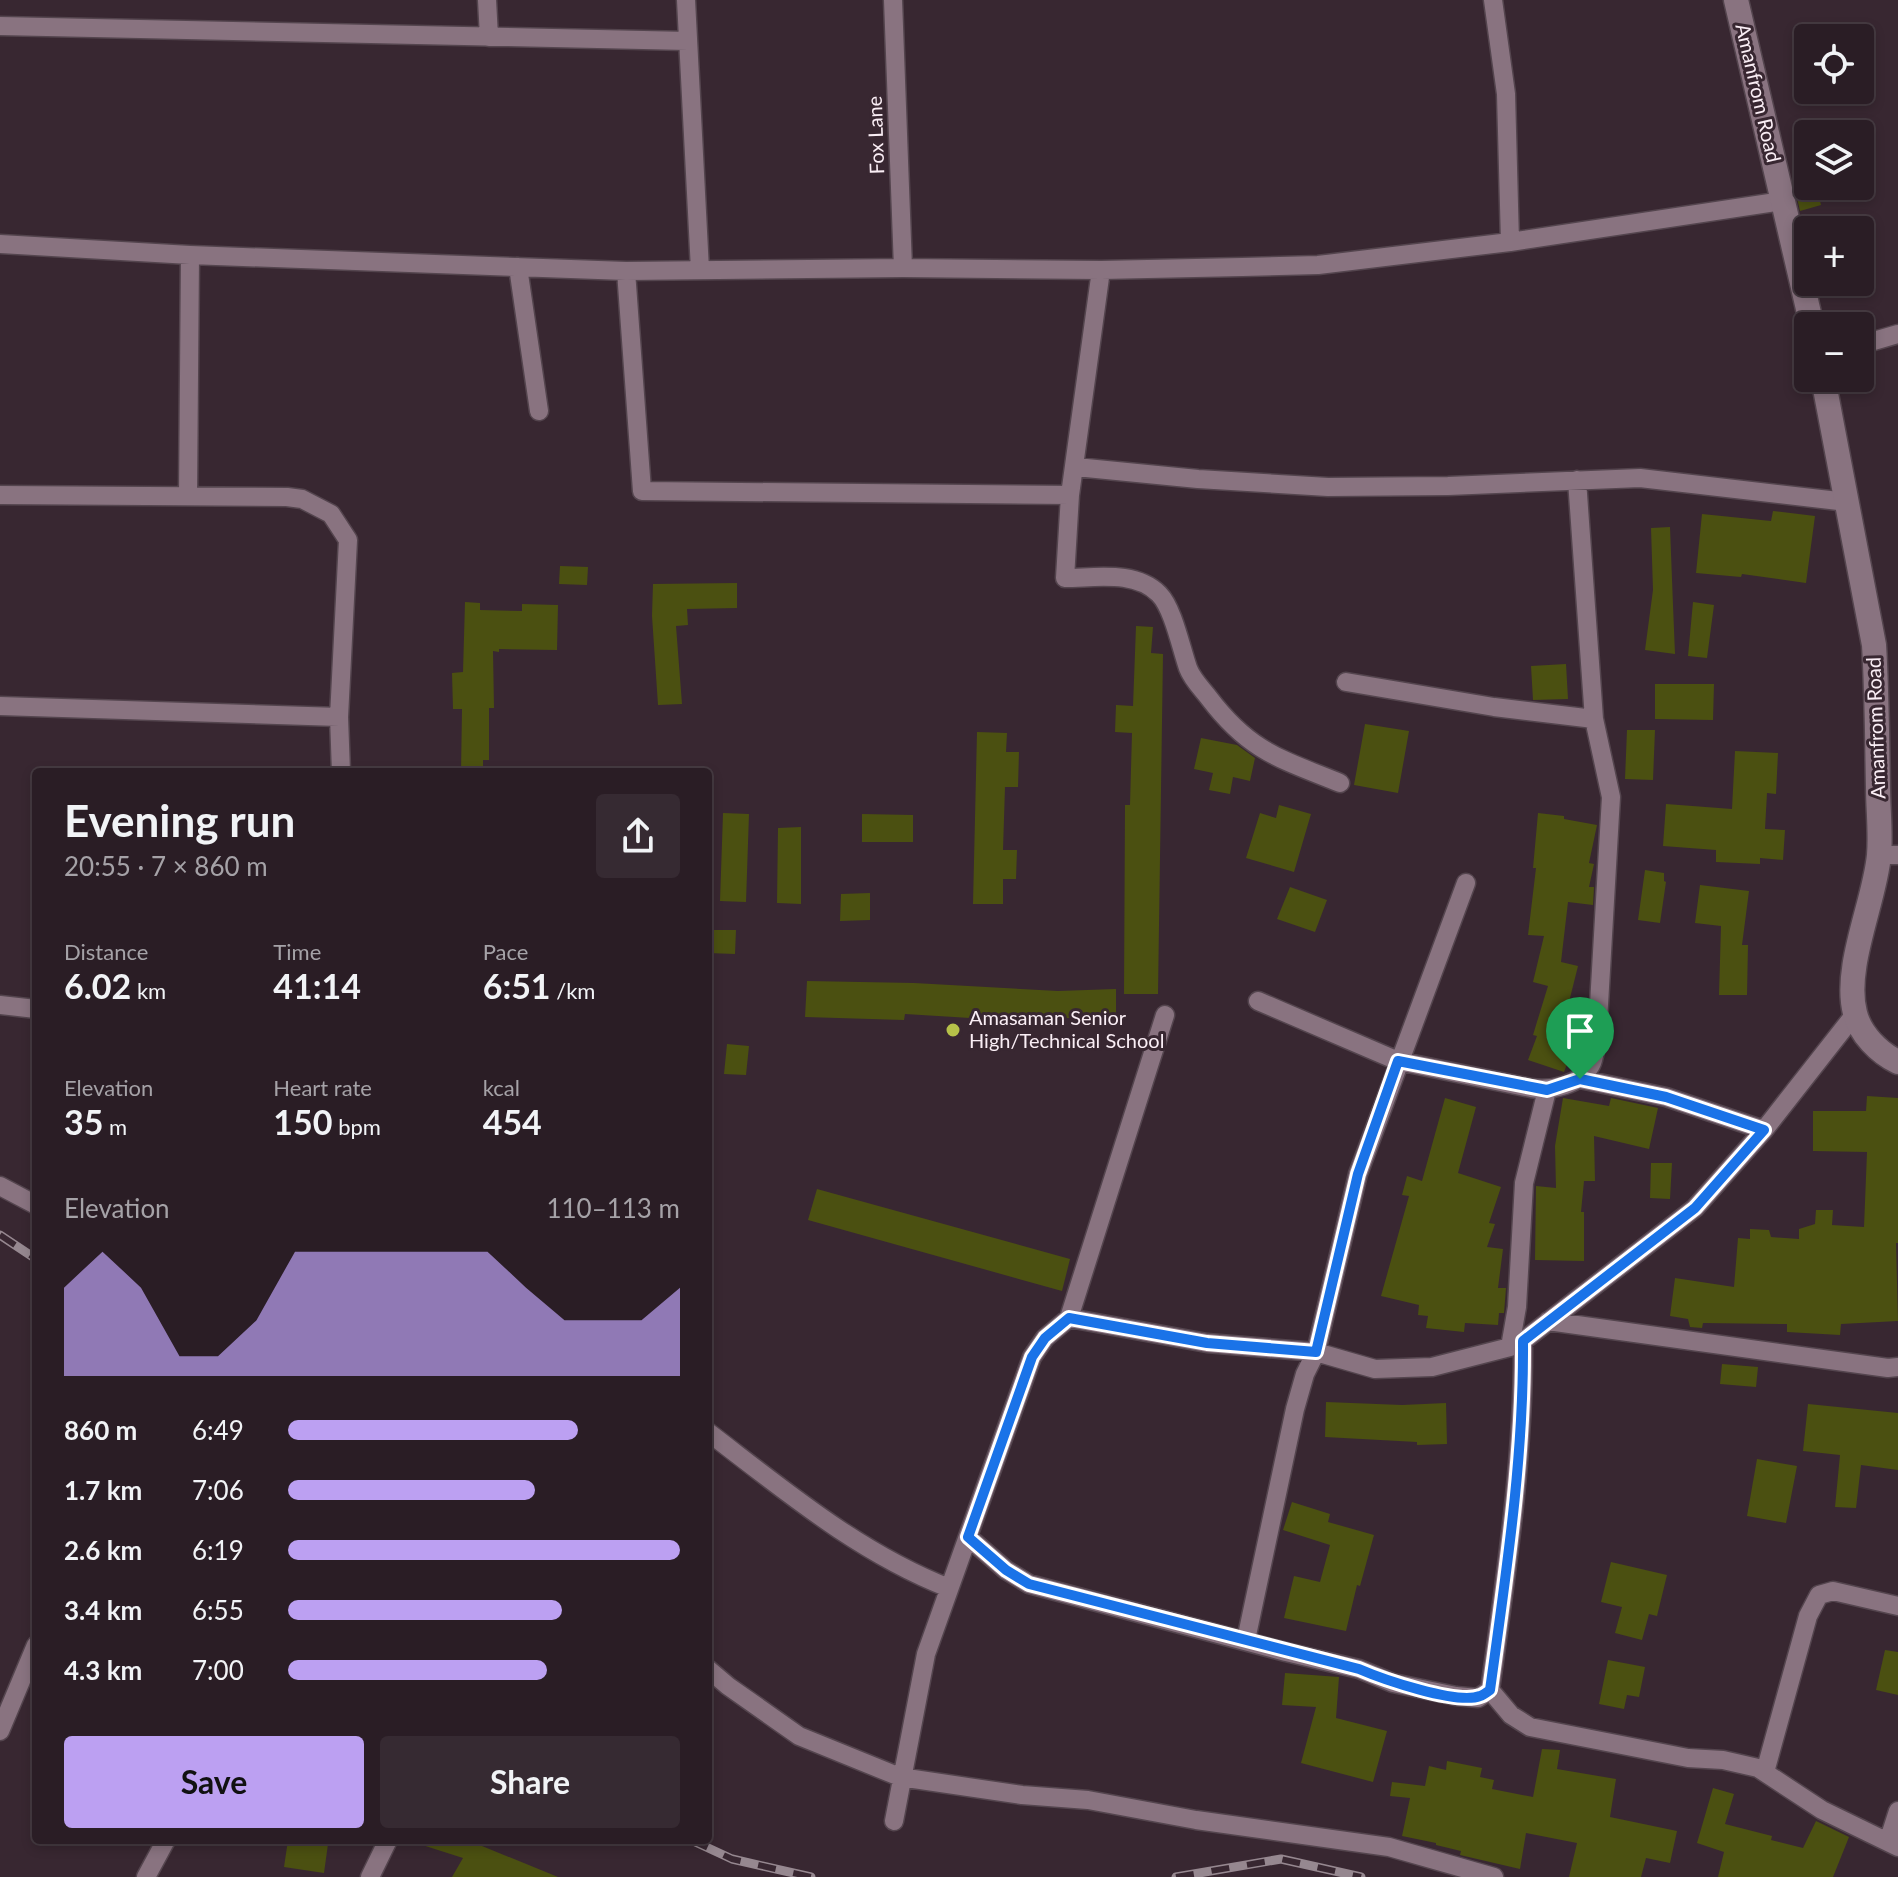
<!DOCTYPE html>
<html lang="en">
<head>
<meta charset="utf-8">
<style>
	:root { --surface:#2a1d25; --page:#362a32; --text:#f1f3f6; --muted:#a5a2a7; --line:#463b42; --accent:#bca0f2 }
	body { margin:0; font-family:Lato,sans-serif; background:var(--page); color:var(--text); height:100vh; display:flex; flex-direction:column; font-size:30px; white-space:nowrap }
	* { box-sizing:border-box; margin:0 }
	p { font-size:26px; color:var(--muted) }
	.icon { flex:none; width:44px; height:44px; fill:none; stroke:currentColor; stroke-width:2; stroke-linecap:round; stroke-linejoin:round }
	.map { position:relative; flex:1; overflow:hidden }
	.details { position:absolute; left:32px; top:768px; width:680px; height:1076px; display:flex; flex-direction:column; background:var(--surface); border-radius:8px; box-shadow:0 4px 12px #0003,0 0 0 2px var(--line) }
	.details>* { flex:none }
	.fabs { position:absolute; left:1794px; top:24px; display:grid; gap:16px }
	.fabs a { display:grid; place-items:center; width:80px; height:80px; border-radius:8px; background:var(--surface); box-shadow:0 4px 12px #0003,0 0 0 2px var(--line); font-size:40px }
	.pin { position:absolute; display:grid; place-items:center; width:68px; height:68px; color:#fff; margin:-82px -34px; border-radius:50% 50% 50% 0; rotate:-45deg; box-shadow:0 0 8px #0007 }
	.pin .icon { rotate:45deg }
	.round { display:grid; place-items:center; flex:none; width:84px; height:84px; border-radius:8px; background:var(--page) }
	.overview { display:flex; align-items:center; justify-content:space-between; height:136px; padding:0 32px }
	h1 { font-size:44px; font-weight:700; line-height:60px }
	.metrics { display:grid; grid-template-columns:repeat(3,1fr); gap:12px; height:136px; padding:8px 32px }
	.metrics div { display:grid; align-content:center }
	.metrics b { font-size:34px; font-weight:700 }
	.metrics small { font-size:22px; font-weight:400 }
	.metrics p { font-size:22px }
	.chart { height:224px; padding:16px 32px }
	.chart p { display:flex; justify-content:space-between }
	.chart svg { width:100%; height:144px; margin-top:8px; fill:var(--accent); opacity:.7 }
	.button { display:flex; gap:16px; margin-top:auto; padding:16px 32px }
	.button a { flex:1; height:92px; border-radius:8px; background:var(--accent); color:#111; font-size:32px; font-weight:700; line-height:92px; text-align:center }
	.button a+a { background:var(--page); color:var(--text) }
	ul { padding:0 32px; list-style:none; font-size:26px }
	li { display:grid; grid-template-columns:128px 96px 1fr; align-items:center; height:60px }
	li i { height:20px; border-radius:10px; background:var(--accent) }
	.map>svg:first-child { display:block }
	.building { fill:#4b5011 }
	.lines { fill:none; stroke-linecap:round; stroke-linejoin:round }
	.minor-casing { stroke:#54454e; stroke-width:21 }
	.tertiary-casing { stroke:#54454e; stroke-width:27 }
	.minor { stroke:#897380; stroke-width:18 }
	.tertiary { stroke:#897380; stroke-width:24 }
	.rail-casing { stroke:#968890; stroke-width:9 }
	.rail { stroke:#382731; stroke-width:6; stroke-dasharray:18; stroke-linecap:butt }
	.route-casing { stroke:#fff; stroke-width:16 }
	.route { stroke:#1a73e8; stroke-width:10 }
	.poi-dot { fill:#b6c149; stroke:#382731; stroke-width:3 }
	.labels { text-anchor:middle; stroke-width:6; stroke-linejoin:round; paint-order:stroke }
	.street-label { font-size:20px; fill:#faeef5; stroke:#382731 }
	.poi-label { font-size:20px; fill:#faeef5; stroke:#382731; text-anchor:start }
</style>
</head>
<body>
<div class="map">
<svg width="1898" height="1877" viewBox="0 0 1898 1877">
	<rect width="100%" height="100%" fill="#382731"/>
	<path class="building" d="M1817,188L1821,205L1800,211L1796,193Z
		M1773,511L1815,516L1806,583L1742,574L1741,577L1696,573L1702,514L1771,521Z
		M1670,527L1673,605L1675,654L1645,650L1653,590L1651,528Z
		M560,566L588,567L587,585L559,584Z
		M737,583V608L687,609L688,625L676,626L682,704L658,705L652,616L653,584Z
		M465,602L480,603V610L522,611V604L558,605L557,650L499,649V652L493,651L494,708H489V760H483V772H461L462,709H453L452,673L463,672Z
		M1693,602L1714,605L1707,658L1688,656Z
		M1136,626L1153,627L1151,653L1163,654L1158,994H1124L1125,805H1130L1132,733L1115,732L1116,705L1133,706Z
		M1566,664L1568,699L1533,700L1531,666Z
		M1655,684H1714L1713,720L1655,719Z
		M1365,724L1409,731L1398,793L1354,785Z
		M1627,730H1655L1653,780L1625,779Z
		M977,732L1007,733L1006,752H1019L1018,787H1005L1003,850H1017L1016,879H1003V904H973Z
		M1201,738L1237,745L1255,758L1250,781L1233,777L1230,794L1209,790L1213,773L1194,769Z
		M1735,751L1778,753L1776,794L1767,793L1765,829L1785,830L1783,860L1760,858V864L1716,862V850L1663,846L1666,804L1732,809Z
		M1279,805L1311,814L1294,872L1246,858L1260,813L1276,818Z
		M723,813L749,814L746,902L720,901Z
		M1538,813L1564,816V819L1597,825L1589,863L1594,864L1589,887H1594L1593,905L1568,902L1561,962L1578,966L1569,1002L1587,1007L1585,1031L1580,1030L1564,1072L1528,1060L1537,1036L1533,1035L1548,986L1533,982L1544,936L1528,935L1536,868H1533Z
		M862,814L913,815V842H862Z
		M801,827V904L777,903L778,828Z
		M1645,870L1664,873V881L1666,882L1660,923L1638,920Z
		M1700,885L1749,891L1742,945H1748L1747,995H1719L1721,926L1695,923Z
		M1290,887L1327,900L1315,932L1277,919Z
		M870,893V920L840,921L841,894Z
		M708,930H736L735,954L708,953Z
		M807,981L914,983L1058,991L1116,989V1018H1037L1036,1022L905,1014L904,1020L805,1017Z
		M727,1044L749,1046L746,1075L724,1074Z
		M1867,1096L1898,1098V1243H1896L1898,1321L1841,1324L1840,1335L1787,1332V1324L1703,1323L1702,1328L1690,1327L1688,1319L1670,1316L1675,1278L1734,1287L1738,1238L1750,1239V1229L1769,1230L1771,1237L1799,1239V1229L1815,1224L1816,1210H1833L1832,1225L1864,1227L1867,1152L1813,1151V1111H1866Z
		M1445,1098L1476,1107L1458,1173L1501,1187L1489,1223L1495,1224L1487,1247L1503,1249L1498,1288H1506L1504,1313H1499L1498,1325L1465,1323L1464,1332L1426,1328L1428,1316L1418,1315L1419,1305L1381,1296L1409,1196L1402,1195L1407,1176L1422,1181Z
		M1563,1098L1609,1106L1611,1098L1658,1108L1649,1149L1594,1136L1595,1181H1584L1581,1212H1584V1261L1535,1260L1536,1186L1556,1188L1555,1146Z
		M1651,1163H1672L1670,1199L1650,1198Z
		M817,1189L1070,1259L1062,1291L808,1220Z
		M1722,1364L1758,1367L1756,1387L1720,1384Z
		M1326,1402L1402,1405L1446,1403L1447,1444L1417,1445V1442L1325,1437Z
		M1808,1404L1898,1413V1470L1861,1465L1856,1508L1835,1507L1840,1455L1803,1451Z
		M1757,1459L1797,1466L1786,1523L1747,1516Z
		M1292,1502L1330,1514L1328,1522L1374,1535L1360,1586L1357,1585L1346,1631L1284,1618L1294,1576L1320,1582L1330,1545L1283,1530Z
		M1611,1562L1667,1575L1657,1616L1649,1614L1642,1640L1615,1633L1622,1607L1601,1602Z
		M1885,1650L1898,1652V1695L1876,1690Z
		M1608,1660L1645,1667L1639,1697L1627,1695L1624,1709L1599,1704Z
		M1285,1673L1339,1677L1336,1718L1387,1731L1373,1782L1301,1763L1316,1707L1282,1705Z
		M1542,1749L1560,1750L1557,1769L1616,1779L1610,1817L1677,1831L1670,1863L1646,1858L1641,1877H1569L1577,1843L1526,1833L1520,1869L1460,1855L1461,1851L1436,1845V1843L1402,1836L1410,1798L1390,1796L1392,1782L1425,1786L1429,1766L1446,1770L1447,1761L1482,1768L1480,1777L1494,1780L1492,1789L1533,1797Z
		M1713,1788L1734,1794L1725,1824L1772,1836L1771,1840L1803,1848L1816,1821L1849,1837L1833,1877H1718L1724,1852L1697,1843Z
		M288,1840L328,1844L324,1873L284,1867Z
		M416,1840H484L482,1846L558,1877H452L463,1858L416,1843Z"/>
	<g class="lines">
		<defs>
			<path id="minor" d="M487,0L489,37
				M686,0L700,270
				M893,0L903,268
				M1493,0L1506,94L1510,242
				M0,26L688,41
				M0,244L190,255L626,271L903,268L1101,270L1242,267L1318,265L1510,242L1783,201
				M518,267L539,411
				M1101,270L1070,495L1065,578C1095,578 1135,570 1159,594C1173,608 1181,648 1188,668C1192,679 1202,689 1209,698C1250,752 1281,759 1340,783
				M626,271L642,491L1070,495
				M1860,345L1898,334
				M1076,467L1198,479L1328,487L1448,486L1640,478L1847,502
				M0,495L287,497L302,499L331,514L348,540L339,717L341,772
				M188,496L190,255
				M1346,682L1494,707L1594,719
				M0,706L339,717
				M1879,855H1898
				M1258,1001L1398,1061L1531,1088C1552,1091 1580,1085 1591,1065C1595,1058 1595,1047 1597,1039L1611,797L1594,719L1577,480
				M0,1005L36,1009
				M1580,1079L1666,1097L1764,1130
				M0,1186L36,1205
				M1069,1318L1207,1343L1316,1352L1375,1369L1432,1367L1510,1347L1523,1341
				M1548,1321L1888,1368L1898,1367
				M1510,1347L1517,1307L1524,1183L1547,1090
				M708,1432C784,1490 859,1553 949,1588
				M968,1537L1006,1570L1029,1584L1286,1652L1359,1669L1393,1683L1456,1696L1478,1698L1490,1690L1511,1715L1530,1727L1688,1758L1723,1760L1758,1768L1822,1810L1898,1847
				M1246,1640L1295,1409L1305,1374L1316,1352L1358,1174L1466,883
				M708,1669L728,1686L799,1736L900,1777L1022,1795L1088,1800L1196,1820L1389,1847L1494,1877
				M1490,1690C1506,1574 1524,1458 1523,1341L1695,1208L1764,1130L1855,1014
				M0,1731L36,1645
				M1765,1772L1808,1616L1819,1595L1833,1591L1898,1606
				M894,1821L926,1654L1032,1357L1045,1338L1069,1318L1165,1015
				M1888,1842L1898,1811
				M146,1877L166,1840
				M370,1877L388,1840"/>
			<path id="tertiary" d="M1736,0L1812,326
				M1823,378L1874,645C1877,693 1877,740 1878,787C1878,809 1881,833 1879,855C1875,901 1843,967 1855,1013C1860,1034 1879,1053 1898,1062"/>
		</defs>
		<use href="#minor" class="minor-casing"/>
		<use href="#tertiary" class="tertiary-casing"/>
		<use href="#minor" class="minor"/>
		<use href="#tertiary" class="tertiary"/>
		<defs>
			<path id="rail" d="M0,1235L36,1259
				M691,1840L732,1859L811,1877
				M1176,1877L1281,1859L1361,1877"/>
		</defs>
		<use href="#rail" class="rail-casing"/>
		<use href="#rail" class="rail"/>
	</g>
	<g class="lines">
		<defs>
			<path id="route" d="M1398,1061L1547,1090L1580,1079L1666,1097L1764,1130L1695,1208L1523,1341C1524,1458 1506,1574 1490,1690C1487,1692 1484,1695 1480,1696C1457,1705 1382,1679 1359,1669L1029,1584L1006,1570L968,1537L1032,1357L1045,1338L1069,1318L1207,1343L1316,1352L1358,1174Z"/>
		</defs>
		<use href="#route" class="route-casing"/>
		<use href="#route" class="route"/>
	</g>
	<circle class="poi-dot" cx="953" cy="1030" r="8"/>
	<g class="labels">
		<g class="street-label">
			<text transform="translate(1758 93) rotate(77)" y="7">Amanfrom Road</text>
			<text transform="translate(876 135) rotate(-92)" y="7">Fox Lane</text>
			<text transform="translate(1876 728) rotate(-92)" y="7">Amanfrom Road</text>
		</g>
		<g class="poi-label">
			<text x="969" y="1025">Amasaman Senior<tspan x="969" dy="23">High/Technical School</tspan></text>
		</g>
	</g>
</svg>
<div class="fabs">
<a><svg class="icon" aria-label="locate" viewBox="0 0 24 24"><circle cx="12" cy="12" r="6"/><path d="M12 2v4M12 18v4M2 12h4M18 12h4"/></svg></a>
<a><svg class="icon" aria-label="layers" viewBox="0 0 24 24"><path d="M12 4l9 5-9 5-9-5zM3 14l9 5 9-5"/></svg></a>
<a>+</a>
<a>−</a>
</div>
<div class="pin" style="left:1580px;top:1079px;background:#1e9e55"><svg class="icon" aria-label="arrive" viewBox="0 0 24 24"><path d="M6 21V4h12l-3 4 3 4H6"/></svg></div>
<section class="details">
<div class="overview"><div><h1>Evening run</h1><p>20:55 · 7 × 860 m</p></div><a class="round"><svg class="icon" aria-label="share" viewBox="0 0 24 24"><path d="M12 15V3M7 8l5-5 5 5M5 13v7h14v-7"/></svg></a></div>
<div class="metrics">
<div><p>Distance</p><b>6.02<small> km</small></b></div>
<div><p>Time</p><b>41:14</b></div>
<div><p>Pace</p><b>6:51<small> /km</small></b></div>
</div>
<div class="metrics">
<div><p>Elevation</p><b>35<small> m</small></b></div>
<div><p>Heart rate</p><b>150<small> bpm</small></b></div>
<div><p>kcal</p><b>454</b></div>
</div>
<div class="chart"><p><span>Elevation</span>110–113 m</p>
<svg viewBox="0 0 160 44" preserveAspectRatio="none"><path d="M0 44V17L10 6L20 17L30 38L40 38L50 27L60 6L70 6L80 6L90 6L100 6L110 6L120 17L130 27L140 27L150 27L160 17V44z"/></svg>
</div>
<ul>
<li><b>860 m</b>6:49<i style="width:74%"></i></li>
<li><b>1.7 km</b>7:06<i style="width:63%"></i></li>
<li><b>2.6 km</b>6:19<i style="width:100%"></i></li>
<li><b>3.4 km</b>6:55<i style="width:70%"></i></li>
<li><b>4.3 km</b>7:00<i style="width:66%"></i></li>
</ul>
<div class="button"><a>Save</a><a>Share</a></div>
</section>
</div>
</body>
</html>
